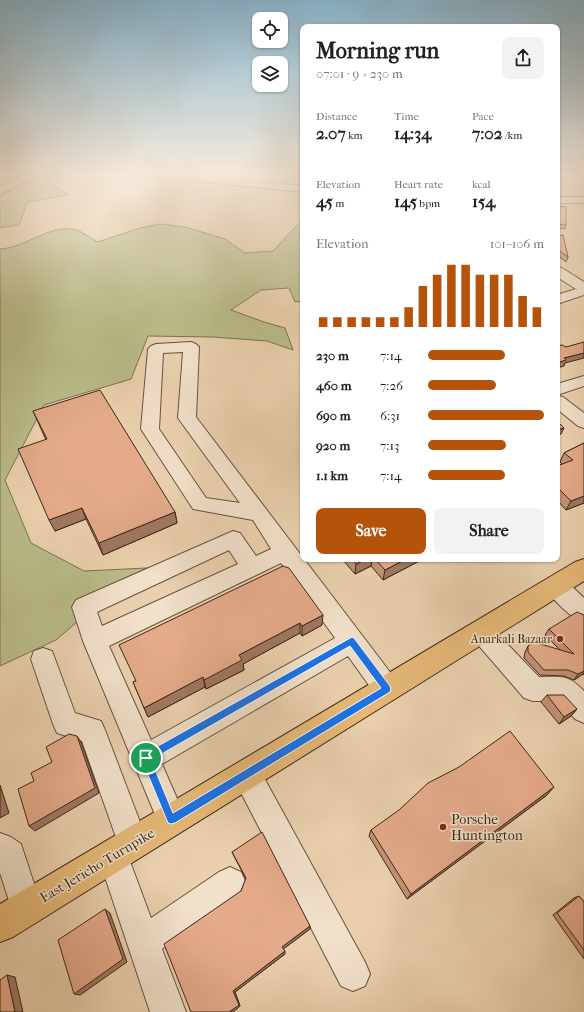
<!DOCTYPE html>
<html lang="en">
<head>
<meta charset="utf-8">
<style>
	:root { --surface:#fff; --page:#f2f2f2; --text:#222; --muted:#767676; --accent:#b45309 }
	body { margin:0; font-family:"IM FELL French Canon",serif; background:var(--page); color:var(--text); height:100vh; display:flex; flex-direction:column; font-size:15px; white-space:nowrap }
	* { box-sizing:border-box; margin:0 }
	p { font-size:13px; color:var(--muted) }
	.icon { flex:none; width:22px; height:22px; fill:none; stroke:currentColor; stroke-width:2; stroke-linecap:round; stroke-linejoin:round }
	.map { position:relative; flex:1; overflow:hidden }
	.details { position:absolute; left:300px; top:24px; width:260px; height:538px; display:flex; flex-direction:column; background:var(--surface); border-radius:8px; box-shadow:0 1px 3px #0004 }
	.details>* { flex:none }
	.buttons { position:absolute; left:252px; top:12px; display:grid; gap:8px }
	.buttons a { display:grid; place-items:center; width:36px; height:36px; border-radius:8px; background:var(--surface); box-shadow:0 1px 3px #0004; font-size:20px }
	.pin { position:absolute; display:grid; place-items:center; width:34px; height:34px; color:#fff; margin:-17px; border:2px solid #fff; border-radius:50%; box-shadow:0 1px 4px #0007 }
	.round { display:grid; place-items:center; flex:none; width:42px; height:42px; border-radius:8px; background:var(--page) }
	.overview { display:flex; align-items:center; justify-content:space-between; height:68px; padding:0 16px }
	h1 { font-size:22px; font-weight:800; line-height:30px }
	.metrics { display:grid; grid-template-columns:repeat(3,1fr); gap:6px; height:68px; padding:4px 16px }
	.metrics div { display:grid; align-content:center }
	.metrics b { font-size:17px; font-weight:800 }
	.metrics small { font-size:11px; font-weight:400 }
	.metrics p { font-size:11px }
	.chart { height:112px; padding:8px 16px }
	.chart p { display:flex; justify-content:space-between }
	.chart svg { width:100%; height:72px; margin-top:4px; stroke:var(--accent); stroke-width:6 }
	.button { display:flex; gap:8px; margin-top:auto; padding:8px 16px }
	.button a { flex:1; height:46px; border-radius:8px; background:var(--accent); color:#fff; font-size:16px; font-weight:800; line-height:46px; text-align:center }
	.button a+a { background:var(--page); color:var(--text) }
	ul { padding:0 16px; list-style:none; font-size:13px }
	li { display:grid; grid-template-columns:64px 48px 1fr; align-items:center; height:30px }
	li i { height:10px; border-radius:5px; background:var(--accent) }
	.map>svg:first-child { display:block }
	.green { fill:#b9bb89; stroke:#7c7250 }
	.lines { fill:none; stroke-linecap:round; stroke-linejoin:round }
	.minor-casing { stroke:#69523d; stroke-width:2 }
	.major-casing { stroke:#3e2817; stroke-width:2 }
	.minor { fill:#f1e0ca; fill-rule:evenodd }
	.major { fill:#e5b877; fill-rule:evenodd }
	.wall { fill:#c49277; stroke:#3e2817 }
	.shaded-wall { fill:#a07761; stroke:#3e2817 }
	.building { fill:#e4aa8a; stroke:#3e2817 }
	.route { fill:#1a73e8; stroke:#fff; fill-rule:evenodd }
	.poi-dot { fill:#8f2418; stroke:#f1e0ca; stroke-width:1.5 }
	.labels { text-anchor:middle; stroke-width:3; stroke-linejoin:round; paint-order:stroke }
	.poi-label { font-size:12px; fill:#3e2817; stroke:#f1e0ca; text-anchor:end }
	.near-poi-label { font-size:14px; fill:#3e2817; stroke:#f1e0ca; text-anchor:start }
	.near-street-label { font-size:14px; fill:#3e2817; stroke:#f1e0ca }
</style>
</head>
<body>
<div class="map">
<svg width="584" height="1012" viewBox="0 0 584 1012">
	<rect width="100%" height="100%" fill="#ead0ae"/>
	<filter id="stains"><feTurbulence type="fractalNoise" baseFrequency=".005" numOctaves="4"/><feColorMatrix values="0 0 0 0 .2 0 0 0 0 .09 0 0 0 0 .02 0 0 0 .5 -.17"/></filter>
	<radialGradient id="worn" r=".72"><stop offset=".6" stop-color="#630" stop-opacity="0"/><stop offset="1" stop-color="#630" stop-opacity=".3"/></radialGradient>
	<path class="green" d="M44,174H70L45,180L69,195L27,202L19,225L0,228V196Z
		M303,222V301L295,302L289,288L261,290L231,310L264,322L285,328L293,350L267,341L213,337L148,336L131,379L44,405L5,480L31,543L84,571L167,567L105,598L56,640L0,666V249C26,248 50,223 77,230C84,233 92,239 98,242L140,228L160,224L185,227L225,239L245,253L273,251L298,224Z"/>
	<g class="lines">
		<defs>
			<path id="minor" d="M25,174H38L0,194V187Z
				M150,174H186L303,186V192L155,177Z
				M557,197H584V203H557Z
				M557,267L562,268L584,282V295L557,304V295L576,289L557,277Z
				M191,342L196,344L199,347L196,417L396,680L400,689L396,698L387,701L378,698L348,656L162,764L186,819L181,829L171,834L161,829L83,641L72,607L76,600L233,531L240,533L256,556L271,549L253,520L193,509L141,429L148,349L151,346L156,344ZM183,352L178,418L240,503L206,498L159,429L163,353ZM229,550L238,564L102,626L97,612ZM281,563L335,638L151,740L109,646Z
				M584,376V386L557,395V384Z
				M557,396L563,397L584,413V428L578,426L557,409Z
				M556,577L564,579L584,598V623C571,618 551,599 545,586L548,579Z
				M481,622L489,625L539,677C561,677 568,674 584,691V723L575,719L559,701H533L524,698L473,639L469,632L473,625Z
				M43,648L52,651L75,713L101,721L105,730L148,843L144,854L133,858L128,856L151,918L219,872L230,867L241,872L246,883L241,894L162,949L186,1012H150L98,856L102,845L113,841L118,843L82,741L57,733L53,724L31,659L34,651Z
				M247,761L257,765L365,962L370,974L365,986L353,991L341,986L237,785L233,775L237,765Z
				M0,833L11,837L21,844L42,908L37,919L26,924L15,919L0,873Z"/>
			<path id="major" d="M584,559V581L13,937L0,942V904L575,562Z"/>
		</defs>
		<use href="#minor" class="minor-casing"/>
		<use href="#major" class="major-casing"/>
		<use href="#minor" class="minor"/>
		<use href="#major" class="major"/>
	</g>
	<path class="wall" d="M557,206L566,225L565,229L557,228Z
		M557,236L568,257L566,262L557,255Z
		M33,411L175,512L177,523L103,555L86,519L55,531L46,440Z
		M584,443V503L566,510L557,500V466L562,464L560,462L564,453Z
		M342,559H423L383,580L371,566L355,574Z
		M283,566L322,625L302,636L300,633L243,664L244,670L206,689L205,687L148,717L133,682L135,681Z
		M584,615V675L583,674L574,680L564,676L540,675L524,658L525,652L528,646L560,650L545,635L549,629Z
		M547,695L577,709L571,716L559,724L541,702Z
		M547,795L407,899L369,836L371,830Z
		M232,852L310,926V929L283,949L285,954L235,992L240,1006L233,1012L241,891L246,879L234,856Z
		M579,896L584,902V959L553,915L574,898Z"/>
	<path class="shaded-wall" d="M584,353V358L565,363L564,366L557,368V363L564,358Z
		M564,428L561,434L557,435V430Z
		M584,496V503L566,510L571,501Z
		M82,508L86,519L55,531L49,520Z
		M175,512L177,523L103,555L99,543Z
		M366,559H372L371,566L355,574L356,564Z
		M406,559H423L383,580L385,570Z
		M323,615L322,625L302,636V626Z
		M300,623V633L243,664L244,670L206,689L204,680L239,655Z
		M584,671V673L583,674L574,680L578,674Z
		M203,677L205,687L148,717L144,708Z
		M577,709L571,716L559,724L564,717Z
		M77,736L81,742L99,793L35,831L29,826Z
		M0,785L9,813L0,818Z
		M554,787L547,795L407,899L411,894Z
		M105,909L110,913L127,962L80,995L74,994Z
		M310,926V929L282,950V947Z
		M285,951V954L235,992L240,1006L233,1012H229L233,991Z
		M7,975L15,977L23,1012H15Z"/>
	<path class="building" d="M557,206L566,207V225L557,224Z
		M563,235L568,257L557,249V236Z
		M584,342V353L564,358L566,360L557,363V346L562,345L566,347Z
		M100,390L175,512L99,543L82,508L49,520L18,449L47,439L33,411Z
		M557,421L564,428L557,430Z
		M584,443V496L571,501L557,487V466L573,460L564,453Z
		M352,559H366L356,564Z
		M375,559H406L385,570Z
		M283,566L289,568L323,615L302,626L300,623L239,655L242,660L204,680L203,677L144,708L133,682L136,681L119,645Z
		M577,612L584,615V671L578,674L568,670H544L528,652V646L534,642L574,654L549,629Z
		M547,695H564L577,709L564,717Z
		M510,731L554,787L411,894L371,830L399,810L428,783L459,767Z
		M69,734L77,736L95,788L29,826L18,789L34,781L31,773L52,762L46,747Z
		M262,832L310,926L282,947L285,951L233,991L239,1005L229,1012H191L164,944L241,891L246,878L232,852Z
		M579,896L584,902V950L557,913Z
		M105,909L123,959L74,994L58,940Z
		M7,975L15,1012H0V980Z"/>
	<linearGradient id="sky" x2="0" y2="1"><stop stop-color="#88b5ce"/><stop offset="0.55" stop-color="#f6eadb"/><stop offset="1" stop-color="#f6eadb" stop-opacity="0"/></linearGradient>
	<rect width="584" height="316" fill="url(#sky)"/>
	<path class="route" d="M352,637L354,638L390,686L391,689L390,692L175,823L171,824L168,823L141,758L142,755ZM350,646L381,688L173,813L151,760Z"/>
	<g class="poi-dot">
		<circle cx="560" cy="639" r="4"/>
		<circle cx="443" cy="827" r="4"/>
	</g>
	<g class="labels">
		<g class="poi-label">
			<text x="552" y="643">Anarkali Bazaar</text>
		</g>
		<g class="near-poi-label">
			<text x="451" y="824">Porsche<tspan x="451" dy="16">Huntington</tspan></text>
		</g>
		<g class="near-street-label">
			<text transform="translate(97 865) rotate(-31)" y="5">East Jericho Turnpike</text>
		</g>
	</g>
	<rect width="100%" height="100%" filter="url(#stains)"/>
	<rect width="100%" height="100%" fill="url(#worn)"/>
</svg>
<div class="buttons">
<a><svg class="icon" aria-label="locate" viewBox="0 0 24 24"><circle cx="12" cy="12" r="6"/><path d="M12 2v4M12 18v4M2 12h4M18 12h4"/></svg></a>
<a><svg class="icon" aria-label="layers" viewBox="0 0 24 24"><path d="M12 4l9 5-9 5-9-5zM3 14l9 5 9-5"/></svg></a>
</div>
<div class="pin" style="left:146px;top:758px;background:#1e9e55"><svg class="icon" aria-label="arrive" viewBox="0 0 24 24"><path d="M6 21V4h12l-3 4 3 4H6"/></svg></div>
<section class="details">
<div class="overview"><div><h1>Morning run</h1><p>07:01 · 9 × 230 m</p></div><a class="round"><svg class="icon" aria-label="share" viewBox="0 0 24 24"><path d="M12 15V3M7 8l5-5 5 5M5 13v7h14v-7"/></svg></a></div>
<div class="metrics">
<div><p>Distance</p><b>2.07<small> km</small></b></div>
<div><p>Time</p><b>14:34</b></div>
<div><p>Pace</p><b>7:02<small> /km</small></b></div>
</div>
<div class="metrics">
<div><p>Elevation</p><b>45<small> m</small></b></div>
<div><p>Heart rate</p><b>145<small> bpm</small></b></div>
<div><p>kcal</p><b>154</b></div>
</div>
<div class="chart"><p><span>Elevation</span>101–106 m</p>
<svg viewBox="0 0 160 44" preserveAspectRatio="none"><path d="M5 44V38M15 44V38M25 44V38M35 44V38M45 44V38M55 44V38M65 44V32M75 44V19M85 44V12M95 44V6M105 44V6M115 44V12M125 44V12M135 44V12M145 44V25M155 44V32"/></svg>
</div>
<ul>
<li><b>230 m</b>7:14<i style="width:66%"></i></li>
<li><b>460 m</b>7:26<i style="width:59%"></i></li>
<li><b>690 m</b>6:31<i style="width:100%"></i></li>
<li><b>920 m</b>7:13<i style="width:67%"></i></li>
<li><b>1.1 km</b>7:14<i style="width:66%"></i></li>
</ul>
<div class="button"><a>Save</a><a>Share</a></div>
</section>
</div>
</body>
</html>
